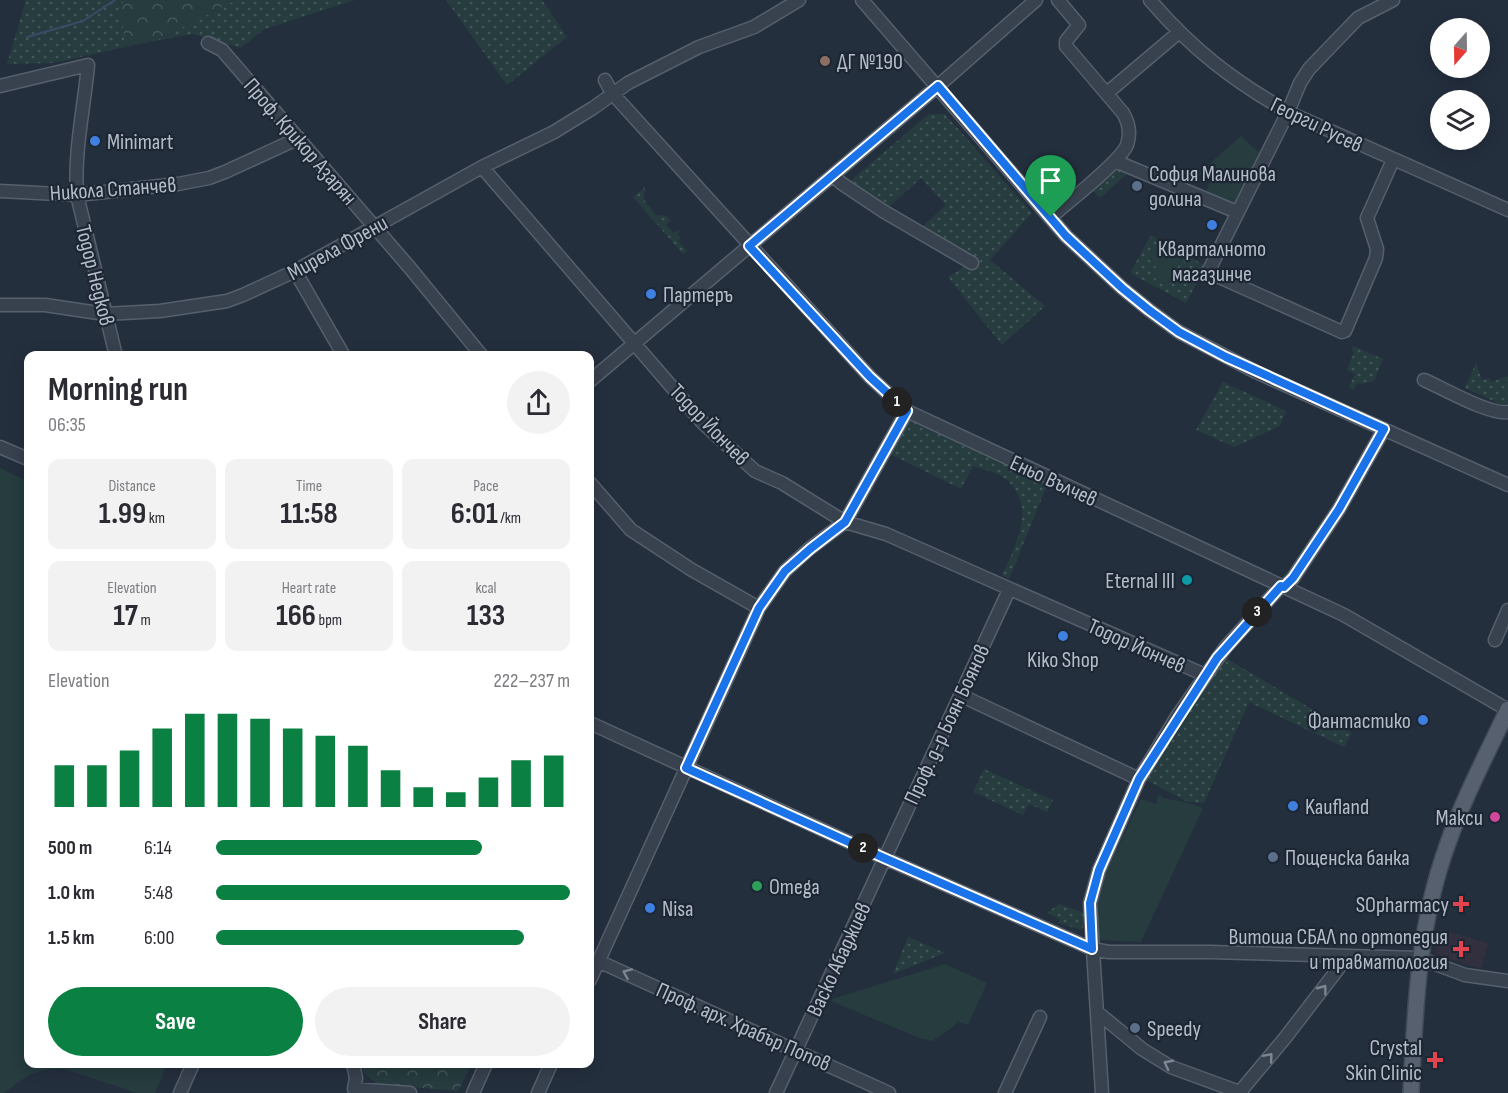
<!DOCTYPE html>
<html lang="en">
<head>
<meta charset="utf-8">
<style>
	:root { --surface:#fff; --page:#f2f2f3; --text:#2b2b33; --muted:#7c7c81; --accent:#0b8043 }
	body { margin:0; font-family:"Sofia Sans Condensed",sans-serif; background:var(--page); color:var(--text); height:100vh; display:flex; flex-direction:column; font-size:22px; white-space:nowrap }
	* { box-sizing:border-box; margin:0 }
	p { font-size:20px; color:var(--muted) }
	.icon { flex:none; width:33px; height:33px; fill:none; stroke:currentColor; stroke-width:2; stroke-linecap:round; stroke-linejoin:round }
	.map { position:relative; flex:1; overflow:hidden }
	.sheet { position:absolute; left:24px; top:351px; width:570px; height:717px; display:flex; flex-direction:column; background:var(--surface); border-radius:12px; box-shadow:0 3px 15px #0003 }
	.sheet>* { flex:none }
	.needle { width:39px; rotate:200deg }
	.tools { position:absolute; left:1430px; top:18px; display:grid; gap:12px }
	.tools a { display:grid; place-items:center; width:60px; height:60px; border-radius:50%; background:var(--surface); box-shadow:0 3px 15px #0003; font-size:30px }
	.pin { position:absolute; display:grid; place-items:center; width:51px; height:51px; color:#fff; margin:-62px -26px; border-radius:50% 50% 50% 0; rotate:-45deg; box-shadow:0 0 6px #0007 }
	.pin .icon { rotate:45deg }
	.km { position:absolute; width:30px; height:30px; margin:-15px; border-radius:50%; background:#222; color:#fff; font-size:16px; line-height:30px; text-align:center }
	.round { display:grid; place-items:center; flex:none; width:63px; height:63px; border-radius:32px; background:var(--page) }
	.overview { display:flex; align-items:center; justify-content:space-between; height:102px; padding:0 24px }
	h1 { font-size:33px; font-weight:700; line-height:45px }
	.metrics { display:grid; grid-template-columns:repeat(3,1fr); gap:9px; height:102px; padding:6px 24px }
	.metrics div { display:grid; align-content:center; border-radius:12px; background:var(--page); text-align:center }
	.metrics b { font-size:30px; font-weight:700 }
	.metrics small { font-size:16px; font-weight:400 }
	.metrics p { font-size:16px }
	.chart { height:168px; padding:12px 24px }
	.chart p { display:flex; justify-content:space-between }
	.chart svg { width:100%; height:108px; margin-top:6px; stroke:var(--accent); stroke-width:6 }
	.primary-button { display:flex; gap:12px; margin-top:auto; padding:12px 24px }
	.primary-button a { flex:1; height:69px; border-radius:36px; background:var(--accent); color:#fff; font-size:24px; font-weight:700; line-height:69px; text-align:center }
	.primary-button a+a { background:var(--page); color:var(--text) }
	ul { padding:0 24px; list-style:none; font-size:20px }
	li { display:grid; grid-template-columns:96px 72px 1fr; align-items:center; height:45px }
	li i { height:15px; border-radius:8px; background:var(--accent) }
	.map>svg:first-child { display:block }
	.medical { fill:#32303f }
	.grass { fill:url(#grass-dots) }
	.forest { fill:url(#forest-crowns) }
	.park { fill:#263c3f }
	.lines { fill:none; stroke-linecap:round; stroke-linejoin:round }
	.stream { stroke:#394c67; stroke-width:2 }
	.minor-casing { stroke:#565f6c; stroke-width:15 }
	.major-casing { stroke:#414a57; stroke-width:18 }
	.minor { stroke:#38414e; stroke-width:12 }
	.major { stroke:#56606e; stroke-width:15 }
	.oneway { stroke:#7c8592 }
	.route-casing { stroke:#fff; stroke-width:12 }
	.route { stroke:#1a73e8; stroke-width:8 }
	.education-dot { fill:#8d6e63; stroke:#1d2633; stroke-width:2 }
	.shop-dot { fill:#3f7fe0; stroke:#1d2633; stroke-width:2 }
	.service-dot { fill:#5c6f8a; stroke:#1d2633; stroke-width:2 }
	.culture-dot { fill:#0f9aa8; stroke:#1d2633; stroke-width:2 }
	.hotel-dot { fill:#d1479c; stroke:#1d2633; stroke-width:2 }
	.leisure-dot { fill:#2e9e5b; stroke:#1d2633; stroke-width:2 }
	.health-dot { fill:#e0444e; stroke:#1d2633; stroke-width:2 }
	.labels { text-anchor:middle; stroke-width:4.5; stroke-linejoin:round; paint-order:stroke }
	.poi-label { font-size:22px; fill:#b4bcc9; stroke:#1d2633; text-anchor:start }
	.street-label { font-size:22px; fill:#b4bcc9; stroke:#1d2633 }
</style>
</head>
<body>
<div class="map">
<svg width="1508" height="1093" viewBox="0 0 1508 1093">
	<defs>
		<pattern id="grass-dots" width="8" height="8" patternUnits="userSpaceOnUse" patternTransform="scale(1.5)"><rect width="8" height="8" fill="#263c3f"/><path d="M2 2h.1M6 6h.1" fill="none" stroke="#435659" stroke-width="1.8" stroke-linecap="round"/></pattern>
		<pattern id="forest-crowns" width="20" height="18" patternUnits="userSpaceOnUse" patternTransform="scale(1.5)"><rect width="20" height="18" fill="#263c3f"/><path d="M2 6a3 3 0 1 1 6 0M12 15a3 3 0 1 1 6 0" fill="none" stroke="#435659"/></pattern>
	</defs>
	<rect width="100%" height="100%" fill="#242f3e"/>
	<path class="medical" d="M1441,930L1488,943L1481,969L1435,954Z"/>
	<path class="grass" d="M26,0H124L122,7L125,47L53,63L7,64Z
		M236,0H355L265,29L240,48L193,34L155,41Z
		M446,0H542L567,37L507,85Z
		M929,114H945L1032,213L990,260L1045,306L1002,345L948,277L971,263L921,228L946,205L921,178L886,209L849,182Z
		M1114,167L1129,172L1100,198L1090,188Z
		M645,187L644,200L656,215L666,216L671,220L666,225L674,233L679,230L680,231L678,234L680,238L678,241L687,251L683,254L633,197Z
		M1151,235L1170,246L1167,250L1158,246L1157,279L1168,283L1182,259L1171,252L1173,248L1206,266L1186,303L1130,273Z
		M1353,346L1383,359L1374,381L1362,384L1357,383L1353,390L1349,387L1355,374L1347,370L1354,352L1352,350Z
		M1476,363L1482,380L1489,378L1491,382L1508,376V404H1500L1465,388Z
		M1223,382L1286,411L1280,426L1234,447L1196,430Z
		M908,417L1048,483L1009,579L1002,575C1016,544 1037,508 1007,480C999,473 983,469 973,466L961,489L888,453Z
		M1224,657L1352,733L1344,747L1249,702L1204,803L1188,802L1146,780L1202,665Z
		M984,769L1053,800L1047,812L1029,804L1023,815L973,792Z
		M1059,904L1085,913V922L1082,930L1059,923V919L1047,913Z
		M908,937L945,953L893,974Z"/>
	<path class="forest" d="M124,0H236L155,41L125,47L121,7Z
		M361,1064H472L458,1091L377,1084L364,1073Z"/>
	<path class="park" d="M1241,136L1262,155L1235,207L1205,195L1211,179L1198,174Z
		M1158,245L1182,258L1169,281L1166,284L1151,276L1156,266L1149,260Z
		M0,468L28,482V1064H167L155,1093H137L64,1069C35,1068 26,1076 4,1093H0Z
		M1158,795L1162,796L1163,798L1188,803L1203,808L1141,942L1097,940L1096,917L1099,887L1141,799L1156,804Z
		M945,964L987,983L968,1025L957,1021L953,1027L932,1041L919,1038L831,1001L832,999Z"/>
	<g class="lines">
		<path class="stream" d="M27,37L83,21L115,0"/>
		<defs>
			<path id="minor" d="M862,0L1066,236L1122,288L1149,310L1179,332L1256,372L1508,485
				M1150,0C1192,49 1232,80 1288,112L1508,210
				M1393,0L1358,18L1309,69L1300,83L1288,112L1208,272L1342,332L1345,331L1376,258L1377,249L1367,218L1393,160
				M208,43L222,50L410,268L482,356
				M605,80L612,93L870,377L907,411L1344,615L1508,710
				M0,86L88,65C84,109 74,150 77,195L116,356
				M1107,93L1178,33
				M1115,161L1237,212
				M482,167L703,423L755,471L782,483L845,522L886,534L1205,675
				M833,175L841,183L883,211L972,263
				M0,191L77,195L178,184L209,178L225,172L299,138
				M1051,217C1068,202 1120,162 1127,145C1131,133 1129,123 1123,113L1066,46V41L1079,25L1058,0
				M295,271L344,356
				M0,305H45L105,314L160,311L227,301L243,295L295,271L482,167L554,132L593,108L628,83L699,47L754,27L799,0
				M1424,380C1443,388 1489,415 1508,412
				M590,381L938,86L1036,0
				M0,447L28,459
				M590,483L631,530L692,570L759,608
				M1284,587L1293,578L1339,509L1384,429
				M1495,640L1508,610
				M960,695L1139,779
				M590,723L884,858L1092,949L1109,952H1210L1419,958L1465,975L1508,981
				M598,961L889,1093
				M590,980L759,608L785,571L809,549L845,522L907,411
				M1097,1012L1142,1049L1171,1067L1242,1093
				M353,1064L356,1078L354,1089L410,1093
				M180,1093L193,1064
				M473,1093L486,1064
				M538,1093L551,1064
				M776,1093L1009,590
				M1005,1093L1040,1017
				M1102,1093L1090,903L1099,870L1139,779L1178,715L1225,648L1281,586
				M1239,1093L1285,1038L1348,956"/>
			<path id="major" d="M1411,1093C1415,1009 1418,926 1447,846C1463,799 1487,754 1508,709"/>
		</defs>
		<use href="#minor" class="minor-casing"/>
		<use href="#major" class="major-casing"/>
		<use href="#minor" class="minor"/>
		<use href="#major" class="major"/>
	</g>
	<defs><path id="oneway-chevron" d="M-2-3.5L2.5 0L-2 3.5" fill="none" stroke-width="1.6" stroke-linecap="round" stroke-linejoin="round" transform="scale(1.5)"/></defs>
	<g class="oneway">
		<use href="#oneway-chevron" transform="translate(627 973) rotate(-156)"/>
		<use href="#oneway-chevron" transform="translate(1323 989) rotate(-53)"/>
		<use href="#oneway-chevron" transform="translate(1269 1057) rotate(-50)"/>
		<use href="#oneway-chevron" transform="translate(1168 1064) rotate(-152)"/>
	</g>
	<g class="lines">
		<defs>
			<path id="route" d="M938,86L1066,236L1122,288L1149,310L1179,332L1226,357L1384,429L1339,509L1293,578L1284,587L1281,586L1217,658L1139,779L1099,870L1090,903L1092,949L884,858L686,768L759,608L785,571L810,549L845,522L907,411L870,377L749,246Z"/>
		</defs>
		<use href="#route" class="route-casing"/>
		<use href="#route" class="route"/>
	</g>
	<circle class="education-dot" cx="825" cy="61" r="6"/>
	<g class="shop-dot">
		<circle cx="95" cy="141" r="6"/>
		<circle cx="1212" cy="225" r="6"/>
		<circle cx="651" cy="294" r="6"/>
		<circle cx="1063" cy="636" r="6"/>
		<circle cx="1423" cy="720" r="6"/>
		<circle cx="1293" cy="806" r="6"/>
		<circle cx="650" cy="908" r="6"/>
	</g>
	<g class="service-dot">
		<circle cx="1137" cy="186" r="6"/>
		<circle cx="1273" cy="857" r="6"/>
		<circle cx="1135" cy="1028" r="6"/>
	</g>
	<circle class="culture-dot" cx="1187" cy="580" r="6"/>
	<circle class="hotel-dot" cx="1495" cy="817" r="6"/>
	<circle class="leisure-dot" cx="757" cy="886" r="6"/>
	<g class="health-dot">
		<path d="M1458 895h6v6h6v6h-6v6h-6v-6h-6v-6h6z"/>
		<path d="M1458 940h6v6h6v6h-6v6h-6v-6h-6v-6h6z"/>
		<path d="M1432 1051h6v6h6v6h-6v6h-6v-6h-6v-6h6z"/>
	</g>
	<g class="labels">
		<g class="poi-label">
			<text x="837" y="69">ДГ №190</text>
			<text x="107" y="149">Minimart</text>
			<text x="1149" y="181">София Малинова<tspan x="1149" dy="25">долина</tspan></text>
			<text x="1212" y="256" text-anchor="middle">Кварталното<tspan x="1212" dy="25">магазинче</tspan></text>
			<text x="663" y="302">Партеръ</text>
			<text x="1175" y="588" text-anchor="end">Eternal III</text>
			<text x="1063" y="667" text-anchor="middle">Kiko Shop</text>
			<text x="1411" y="728" text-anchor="end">Фантастико</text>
			<text x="1305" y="814">Kaufland</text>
			<text x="1483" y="825" text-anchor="end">Макси</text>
			<text x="1285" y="865">Пощенска банка</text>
			<text x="769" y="894">Omega</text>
			<text x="1449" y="912" text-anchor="end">SOpharmacy</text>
			<text x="662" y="916">Nisa</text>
			<text x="1448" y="944" text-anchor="end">Витоша СБАЛ по ортопедия<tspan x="1448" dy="25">и травматология</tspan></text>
			<text x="1147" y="1036">Speedy</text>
			<text x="1422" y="1055" text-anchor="end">Crystal<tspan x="1422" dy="25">Skin Clinic</tspan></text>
		</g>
		<g class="street-label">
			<text transform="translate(1317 124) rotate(26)" y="8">Георги Русев</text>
			<text transform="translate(301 141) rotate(49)" y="8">Проф. Крикор Азарян</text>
			<text transform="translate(113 188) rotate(-4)" y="8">Никола Станчев</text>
			<text transform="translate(337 247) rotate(-29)" y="8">Мирела Френи</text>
			<text transform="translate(96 275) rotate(76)" y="8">Тодор Недков</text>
			<text transform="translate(710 424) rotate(46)" y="8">Тодор Йончев</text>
			<text transform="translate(1054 480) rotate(25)" y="8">Еньо Вълчев</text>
			<text transform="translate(1137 645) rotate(24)" y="8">Тодор Йончев</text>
			<text transform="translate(946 724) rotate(-65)" y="8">Проф. д-р Боян Боянов</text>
			<text transform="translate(838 959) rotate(-65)" y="8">Васко Абаджиев</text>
			<text transform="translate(744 1026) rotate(24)" y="8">Проф. арх. Храбър Попов</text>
		</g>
	</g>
</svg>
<div class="tools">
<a><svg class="needle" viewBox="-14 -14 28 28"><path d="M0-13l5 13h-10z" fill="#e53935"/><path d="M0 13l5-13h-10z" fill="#7c7c81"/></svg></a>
<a><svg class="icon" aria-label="layers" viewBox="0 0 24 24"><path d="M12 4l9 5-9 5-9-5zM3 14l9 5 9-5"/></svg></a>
</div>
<div class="pin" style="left:1051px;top:217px;background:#1e9e55"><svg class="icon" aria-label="arrive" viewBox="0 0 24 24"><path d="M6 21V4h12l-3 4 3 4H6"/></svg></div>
<b class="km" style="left:897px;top:402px">1</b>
<b class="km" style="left:863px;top:848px">2</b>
<b class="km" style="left:1257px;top:612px">3</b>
<section class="sheet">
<div class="overview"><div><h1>Morning run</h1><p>06:35</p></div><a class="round"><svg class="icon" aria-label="share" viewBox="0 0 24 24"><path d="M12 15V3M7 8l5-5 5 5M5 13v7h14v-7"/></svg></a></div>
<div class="metrics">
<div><p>Distance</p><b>1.99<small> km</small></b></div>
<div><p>Time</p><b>11:58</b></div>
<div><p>Pace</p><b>6:01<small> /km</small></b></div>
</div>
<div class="metrics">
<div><p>Elevation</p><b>17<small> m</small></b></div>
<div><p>Heart rate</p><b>166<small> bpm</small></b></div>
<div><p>kcal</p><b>133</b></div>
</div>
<div class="chart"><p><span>Elevation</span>222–237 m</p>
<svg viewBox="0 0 160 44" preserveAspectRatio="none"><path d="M5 44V27M15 44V27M25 44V21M35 44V12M45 44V6M55 44V6M65 44V8M75 44V12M85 44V15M95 44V19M105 44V29M115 44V36M125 44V38M135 44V32M145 44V25M155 44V23"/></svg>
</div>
<ul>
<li><b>500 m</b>6:14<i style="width:75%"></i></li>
<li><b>1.0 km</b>5:48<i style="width:100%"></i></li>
<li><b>1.5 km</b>6:00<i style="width:87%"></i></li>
</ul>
<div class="primary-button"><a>Save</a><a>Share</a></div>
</section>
</div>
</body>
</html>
